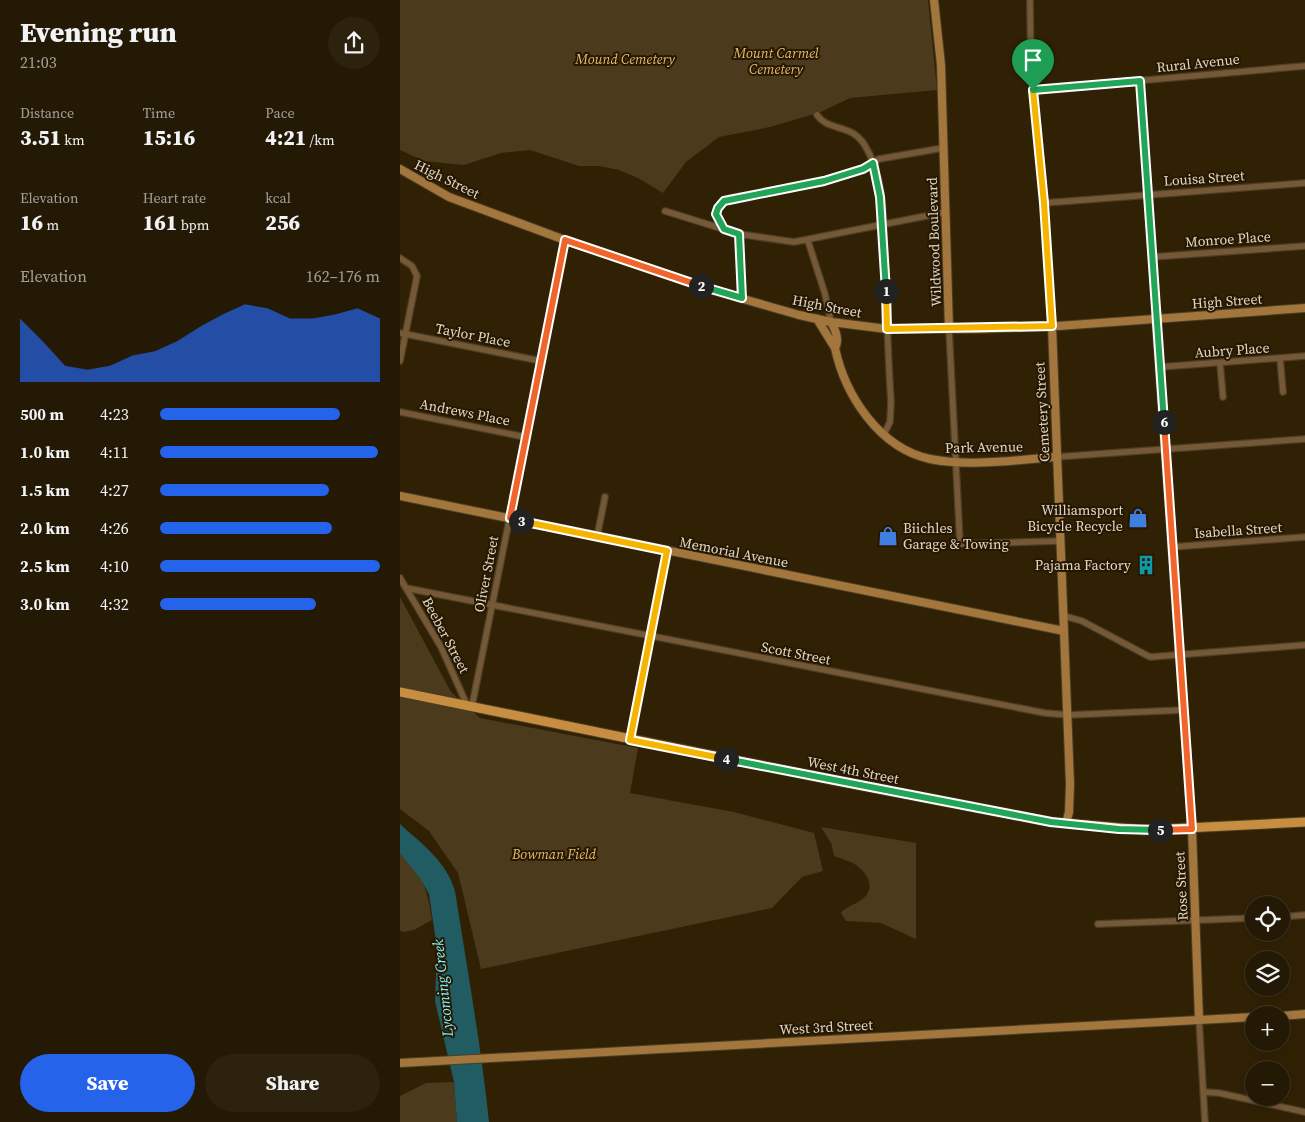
<!DOCTYPE html>
<html lang="en">
<head>
<meta charset="utf-8">
<style>
	:root { --surface:#241904; --page:#2c220e; --text:#f1f3f6; --muted:#a3a09a; --line:#413826; --accent:#2563eb }
	body { margin:0; font-family:"Source Serif 4",serif; background:var(--page); color:var(--text); height:100vh; display:flex; flex-direction:column; font-size:19px; white-space:nowrap }
	* { box-sizing:border-box; margin:0 }
	p { font-size:16px; color:var(--muted) }
	.icon { flex:none; width:28px; height:28px; fill:none; stroke:currentColor; stroke-width:2; stroke-linecap:round; stroke-linejoin:round }
	.map { position:relative; flex:1; overflow:hidden }
	.panel { display:flex; flex-direction:column; background:var(--surface); width:400px }
	.panel>* { flex:none }
	.fabs { position:absolute; left:845px; top:896px; display:grid; gap:10px }
	.fabs a { display:grid; place-items:center; width:45px; height:45px; border-radius:50%; background:var(--surface); box-shadow:0 2px 8px #0003,0 0 0 1px var(--line); font-size:25px }
	.pin { position:absolute; display:grid; place-items:center; width:42px; height:42px; color:#fff; margin:-51px -21px; border-radius:50% 50% 50% 0; rotate:-45deg; box-shadow:0 0 5px #0007 }
	.pin .icon { rotate:45deg }
	.km { position:absolute; width:25px; height:25px; margin:-12px; border-radius:50%; background:#222; color:#fff; font-size:14px; line-height:25px; text-align:center }
	.round { display:grid; place-items:center; flex:none; width:52px; height:52px; border-radius:26px; background:var(--page) }
	.overview { display:flex; align-items:center; justify-content:space-between; height:85px; padding:0 20px }
	h1 { font-size:28px; font-weight:800; line-height:38px }
	.metrics { display:grid; grid-template-columns:repeat(3,1fr); gap:8px; height:85px; padding:5px 20px }
	.metrics div { display:grid; align-content:center }
	.metrics b { font-size:21px; font-weight:800 }
	.metrics small { font-size:14px; font-weight:400 }
	.metrics p { font-size:14px }
	.chart { height:140px; padding:10px 20px }
	.chart p { display:flex; justify-content:space-between }
	.chart svg { width:100%; height:90px; margin-top:5px; fill:var(--accent); opacity:.7 }
	.primary-button { display:flex; gap:10px; margin-top:auto; padding:10px 20px }
	.primary-button a { flex:1; height:58px; border-radius:30px; background:var(--accent); color:#fff; font-size:20px; font-weight:800; line-height:58px; text-align:center }
	.primary-button a+a { background:var(--page); color:var(--text) }
	ul { padding:0 20px; list-style:none; font-size:16px }
	li { display:grid; grid-template-columns:80px 60px 1fr; align-items:center; height:38px }
	li i { height:12px; border-radius:6px; background:var(--accent) }
	main { display:flex; flex:1; min-height:0 }
	.map>svg:first-child { display:block }
	.green { fill:#4b3a1c }
	.water { fill:#205c61 }
	.lines { fill:none; stroke-linecap:round; stroke-linejoin:round }
	.street-casing { stroke:#4c3e24; stroke-width:8 }
	.secondary-casing { stroke:#4c3e24; stroke-width:10 }
	.primary-casing { stroke:#4c3e24; stroke-width:11 }
	.street { stroke:#755937; stroke-width:5.5 }
	.secondary { stroke:#a3763e; stroke-width:8 }
	.primary { stroke:#c78d41; stroke-width:9 }
	.split-1-casing { stroke:#fff; stroke-width:10 }
	.split-2-casing { stroke:#fff; stroke-width:10 }
	.split-3-casing { stroke:#fff; stroke-width:10 }
	.split-4-casing { stroke:#fff; stroke-width:10 }
	.split-5-casing { stroke:#fff; stroke-width:10 }
	.split-6-casing { stroke:#fff; stroke-width:10 }
	.split-7-casing { stroke:#fff; stroke-width:10 }
	.split-1 { stroke:#f5b400; stroke-width:6 }
	.split-2 { stroke:#22a559; stroke-width:6 }
	.split-3 { stroke:#f0652b; stroke-width:6 }
	.split-4 { stroke:#f5b400; stroke-width:6 }
	.split-5 { stroke:#22a559; stroke-width:6 }
	.split-6 { stroke:#f0652b; stroke-width:6 }
	.split-7 { stroke:#22a559; stroke-width:6 }
	.labels { text-anchor:middle; stroke-width:4; stroke-linejoin:round; paint-order:stroke }
	.park-label { font-size:14px; font-style:italic; fill:#e7bc70; stroke:#261700 }
	.street-label { font-size:14px; fill:#e0d6c6; stroke:#261700 }
	.poi-label { font-size:14px; fill:#e0d6c6; stroke:#261700; text-anchor:end }
	.water-label { font-size:15px; font-style:italic; fill:#81f5ff; stroke:#261700 }
</style>
</head>
<body>
<main>
<section class="panel">
<div class="overview"><div><h1>Evening run</h1><p>21:03</p></div><a class="round"><svg class="icon" aria-label="share" viewBox="0 0 24 24"><path d="M12 15V3M7 8l5-5 5 5M5 13v7h14v-7"/></svg></a></div>
<div class="metrics">
<div><p>Distance</p><b>3.51<small> km</small></b></div>
<div><p>Time</p><b>15:16</b></div>
<div><p>Pace</p><b>4:21<small> /km</small></b></div>
</div>
<div class="metrics">
<div><p>Elevation</p><b>16<small> m</small></b></div>
<div><p>Heart rate</p><b>161<small> bpm</small></b></div>
<div><p>kcal</p><b>256</b></div>
</div>
<div class="chart"><p><span>Elevation</span>162–176 m</p>
<svg viewBox="0 0 160 44" preserveAspectRatio="none"><path d="M0 44V13L10 24L20 36L30 38L40 36L50 31L60 29L70 24L80 17L90 11L100 6L110 8L120 13L130 13L140 11L150 8L160 13V44z"/></svg>
</div>
<ul>
<li><b>500 m</b>4:23<i style="width:82%"></i></li>
<li><b>1.0 km</b>4:11<i style="width:99%"></i></li>
<li><b>1.5 km</b>4:27<i style="width:77%"></i></li>
<li><b>2.0 km</b>4:26<i style="width:78%"></i></li>
<li><b>2.5 km</b>4:10<i style="width:100%"></i></li>
<li><b>3.0 km</b>4:32<i style="width:71%"></i></li>
</ul>
<div class="primary-button"><a>Save</a><a>Share</a></div>
</section>
<div class="map">
<svg width="905" height="1122" viewBox="0 0 905 1122">
	<rect width="100%" height="100%" fill="#302105"/>
	<path class="green" d="M0,0H528L537,90L450,98L421,112L370,127L319,137L286,162L263,193L238,178L219,170L199,166H179L130,150L101,153L64,165L24,161L0,150Z
		M0,597L51,692L80,718L238,748L230,793L334,812L414,833L423,871L402,877L372,908L81,969L58,873L29,831L0,809Z
		M421,827L516,843V939L481,923L446,921L441,913C447,906 454,905 461,900C476,890 469,874 456,865C450,861 441,859 434,856L431,843Z
		M0,853C22,866 29,897 32,920L14,930L3,932L0,930Z
		M54,1082L57,1122H0V1096L26,1083Z"/>
	<path class="water" d="M0,824C23,845 46,861 55,891C67,968 81,1045 89,1122H57L54,1082L35,1001L37,948L29,894L20,878L0,853Z"/>
	<g class="lines">
		<defs>
			<path id="street" d="M630,0L631,76L635,99L641,162L652,326
				M740,81L756,318
				M633,90L905,66
				M417,115C429,132 450,123 464,144C487,179 483,231 485,271C487,315 488,358 491,402L490,422L484,434
				M644,203L905,183
				M265,211L339,234L394,242L546,212
				M323,228C312,215 317,204 331,198L424,181L463,169L479,159L543,148
				M339,234L341,299
				M408,241L425,294L431,322
				M752,257L905,246
				M0,258L12,266L17,276L0,361
				M549,329L560,544L660,541
				M0,333L141,361
				M880,358L883,392
				M820,363L823,397
				M760,367L905,356
				M0,412L125,437
				M656,457L905,439
				M197,537L205,497
				M772,547L905,537
				M0,578L41,647L67,705
				M6,588L645,713L668,715L784,710
				M664,616L682,621L750,657L905,645
				M72,706L165,240
				M229,740L267,551
				M881,917L905,915
				M698,924L854,918
				M799,1019L805,1122
				M803,1092L819,1093L905,1112"/>
			<path id="secondary" d="M534,0L541,65L549,329
				M0,169L49,197L165,240L312,290L399,315L431,322L487,329H576L658,326L905,308
				M756,318L792,829L799,1019
				M417,319L435,348
				M431,322C435,329 440,340 435,348C445,395 479,448 530,459C570,467 616,460 656,457
				M652,326L670,784L669,812L666,824
				M0,496L664,631
				M881,1016L905,1014
				M0,1063L854,1017"/>
			<path id="primary" d="M0,692L433,780L651,822L745,830L905,822"/>
		</defs>
		<use href="#street" class="street-casing"/>
		<use href="#secondary" class="secondary-casing"/>
		<use href="#primary" class="primary-casing"/>
		<use href="#street" class="street"/>
		<use href="#secondary" class="secondary"/>
		<use href="#primary" class="primary"/>
	</g>
	<g class="lines">
		<defs>
			<path id="split-1" d="M486,291L487,329L652,326L644,203L633,90"/>
			<path id="split-2" d="M301,286L342,298L339,234L324,229L316,214L318,208L324,201L424,181L463,169L473,163L480,197L486,291"/>
			<path id="split-3" d="M121,521L110,518L165,240L301,286"/>
			<path id="split-4" d="M121,521L267,551L230,740L326,759"/>
			<path id="split-5" d="M326,759L651,822L719,829L760,830"/>
			<path id="split-6" d="M760,830L792,829L764,422"/>
			<path id="split-7" d="M633,90L740,81L764,422"/>
		</defs>
		<use href="#split-1" class="split-1-casing"/>
		<use href="#split-2" class="split-2-casing"/>
		<use href="#split-3" class="split-3-casing"/>
		<use href="#split-4" class="split-4-casing"/>
		<use href="#split-5" class="split-5-casing"/>
		<use href="#split-6" class="split-6-casing"/>
		<use href="#split-7" class="split-7-casing"/>
		<use href="#split-1" class="split-1"/>
		<use href="#split-2" class="split-2"/>
		<use href="#split-3" class="split-3"/>
		<use href="#split-4" class="split-4"/>
		<use href="#split-5" class="split-5"/>
		<use href="#split-6" class="split-6"/>
		<use href="#split-7" class="split-7"/>
	</g>
	<defs>
		<symbol id="shop-bare" viewBox="-9 -9 18 18"><path d="M-5-2.5h2.3a2.7 3.5 0 0 1 5.4 0H5L5.5 6h-11ZM-1.5-2.5h3a1.5 2.3 0 0 0-3 0Z" fill="#3f7fe0" stroke="#261700" stroke-width="2.5" paint-order="stroke"/></symbol>
		<symbol id="building-bare" viewBox="-9 -9 18 18"><path d="M-4-6H4V6H1V3H-1V6H-4ZM-2.5-4.3h1.7v1.8h-1.7ZM.8-4.3h1.7v1.8H.8ZM-2.5-1h1.7V.8h-1.7ZM.8-1h1.7V.8H.8Z" fill="#0f9aa8" stroke="#261700" stroke-width="2.5" paint-order="stroke"/></symbol>
	</defs>
	<g fill-rule="evenodd">
		<use href="#shop-bare" x="724" y="504" width="28" height="28"/>
		<use href="#shop-bare" x="474" y="522" width="28" height="28"/>
		<use href="#building-bare" x="732" y="551" width="28" height="28"/>
	</g>
	<g class="labels">
		<g class="park-label">
			<text x="376" y="58">Mount Carmel<tspan x="376" dy="16">Cemetery</tspan></text>
			<text x="225" y="64">Mound Cemetery</text>
			<text x="154" y="859">Bowman Field</text>
		</g>
		<g class="street-label">
			<text transform="translate(798 63) rotate(-6)" y="5">Rural Avenue</text>
			<text transform="translate(804 178) rotate(-4)" y="5">Louisa Street</text>
			<text transform="translate(47 179) rotate(26)" y="5">High Street</text>
			<text transform="translate(828 239) rotate(-4)" y="5">Monroe Place</text>
			<text transform="translate(534 242) rotate(-92)" y="5">Wildwood Boulevard</text>
			<text transform="translate(827 301) rotate(-4)" y="5">High Street</text>
			<text transform="translate(427 306) rotate(11)" y="5">High Street</text>
			<text transform="translate(73 335) rotate(11)" y="5">Taylor Place</text>
			<text transform="translate(832 350) rotate(-4)" y="5">Aubry Place</text>
			<text transform="translate(65 412) rotate(11)" y="5">Andrews Place</text>
			<text transform="translate(642 412) rotate(-93)" y="5">Cemetery Street</text>
			<text transform="translate(584 447) rotate(-1)" y="5">Park Avenue</text>
			<text transform="translate(838 530) rotate(-4)" y="5">Isabella Street</text>
			<text transform="translate(334 552) rotate(11)" y="5">Memorial Avenue</text>
			<text transform="translate(86 574) rotate(-79)" y="5">Oliver Street</text>
			<text transform="translate(46 635) rotate(62)" y="5">Beeber Street</text>
			<text transform="translate(396 653) rotate(11)" y="5">Scott Street</text>
			<text transform="translate(453 770) rotate(11)" y="5">West 4th Street</text>
			<text transform="translate(781 886) rotate(-93)" y="5">Rose Street</text>
			<text transform="translate(426 1027) rotate(-3)" y="5">West 3rd Street</text>
		</g>
		<g class="poi-label">
			<text x="723" y="515">Williamsport<tspan x="723" dy="16">Bicycle Recycle</tspan></text>
			<text x="503" y="533" text-anchor="start">Biichles<tspan x="503" dy="16">Garage &amp; Towing</tspan></text>
			<text x="731" y="570">Pajama Factory</text>
		</g>
		<g class="water-label">
			<text transform="translate(43 988) rotate(-96)" y="5">Lycoming Creek</text>
		</g>
	</g>
</svg>
<div class="fabs">
<a><svg class="icon" aria-label="locate" viewBox="0 0 24 24"><circle cx="12" cy="12" r="6"/><path d="M12 2v4M12 18v4M2 12h4M18 12h4"/></svg></a>
<a><svg class="icon" aria-label="layers" viewBox="0 0 24 24"><path d="M12 4l9 5-9 5-9-5zM3 14l9 5 9-5"/></svg></a>
<a>+</a>
<a>−</a>
</div>
<div class="pin" style="left:633px;top:90px;background:#1e9e55"><svg class="icon" aria-label="arrive" viewBox="0 0 24 24"><path d="M6 21V4h12l-3 4 3 4H6"/></svg></div>
<b class="km" style="left:486px;top:291px">1</b>
<b class="km" style="left:301px;top:286px">2</b>
<b class="km" style="left:121px;top:521px">3</b>
<b class="km" style="left:326px;top:759px">4</b>
<b class="km" style="left:760px;top:830px">5</b>
<b class="km" style="left:764px;top:422px">6</b>
</div>
</main>
</body>
</html>
